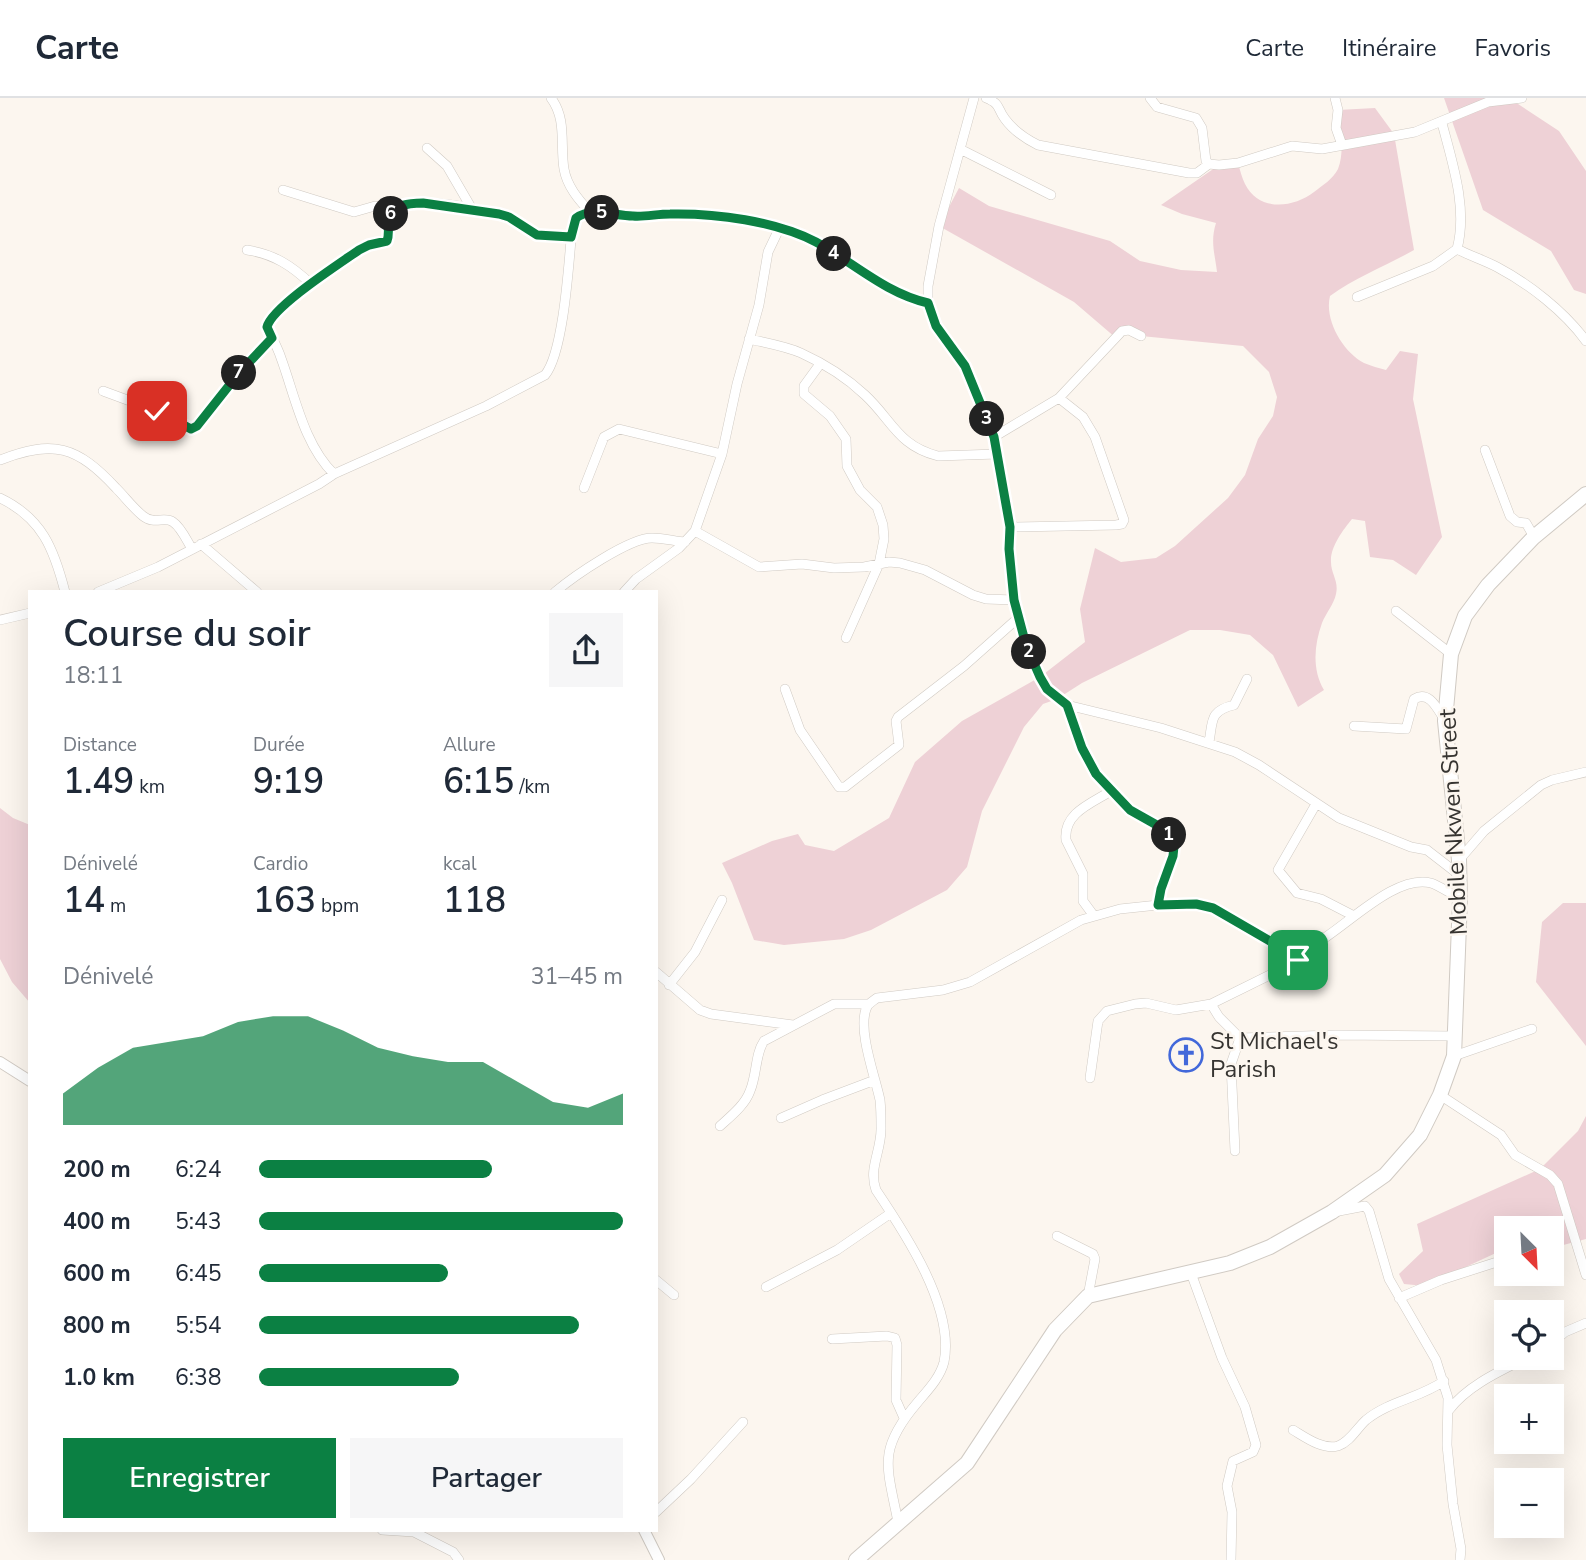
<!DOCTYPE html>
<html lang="fr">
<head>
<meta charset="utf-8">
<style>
	:root { --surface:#fff; --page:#f6f6f7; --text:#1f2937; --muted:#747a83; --line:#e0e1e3; --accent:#0b8043 }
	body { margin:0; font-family:"Nunito Sans",sans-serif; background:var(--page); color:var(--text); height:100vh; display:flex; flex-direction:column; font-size:26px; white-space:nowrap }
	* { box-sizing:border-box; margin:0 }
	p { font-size:23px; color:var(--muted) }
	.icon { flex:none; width:38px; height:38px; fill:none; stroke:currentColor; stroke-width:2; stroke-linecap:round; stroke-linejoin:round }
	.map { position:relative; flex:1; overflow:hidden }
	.drawer { position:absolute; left:28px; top:492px; width:630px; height:942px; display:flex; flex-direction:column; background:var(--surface); border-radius:0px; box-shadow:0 7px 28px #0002 }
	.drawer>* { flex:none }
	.needle { width:46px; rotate:156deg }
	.fabs { position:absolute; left:1494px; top:1118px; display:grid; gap:14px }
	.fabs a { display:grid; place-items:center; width:70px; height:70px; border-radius:0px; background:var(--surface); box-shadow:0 7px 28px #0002; font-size:35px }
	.pin { position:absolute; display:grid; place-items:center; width:60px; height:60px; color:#fff; margin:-30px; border-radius:14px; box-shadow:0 4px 10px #0006 }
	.km { position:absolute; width:35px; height:35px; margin:-18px; border-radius:50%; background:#222; color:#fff; font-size:19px; line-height:35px; text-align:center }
	.round { display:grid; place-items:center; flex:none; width:74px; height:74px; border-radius:0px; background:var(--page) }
	.head { display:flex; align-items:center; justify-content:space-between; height:119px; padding:0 35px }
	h1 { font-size:38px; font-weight:600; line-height:52px }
	.metrics { display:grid; grid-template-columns:repeat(3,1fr); gap:10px; height:119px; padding:7px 35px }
	.metrics div { display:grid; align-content:center }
	.metrics b { font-size:35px; font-weight:600 }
	.metrics small { font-size:19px; font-weight:400 }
	.metrics p { font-size:19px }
	.chart { height:196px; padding:14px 35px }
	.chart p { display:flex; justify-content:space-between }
	.chart svg { width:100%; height:126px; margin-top:7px; fill:var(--accent); opacity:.7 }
	.cta { display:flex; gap:14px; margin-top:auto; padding:14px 35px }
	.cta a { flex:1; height:80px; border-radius:0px; background:var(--accent); color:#fff; font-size:28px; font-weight:600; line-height:80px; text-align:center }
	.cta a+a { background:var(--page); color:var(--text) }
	ul { padding:0 35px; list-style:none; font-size:23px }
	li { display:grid; grid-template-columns:112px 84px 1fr; align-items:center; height:52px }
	li i { height:18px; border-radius:9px; background:var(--accent) }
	header { display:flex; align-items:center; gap:42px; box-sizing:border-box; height:98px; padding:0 35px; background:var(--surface); border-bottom:2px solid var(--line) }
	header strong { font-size:33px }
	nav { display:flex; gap:38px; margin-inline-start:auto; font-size:24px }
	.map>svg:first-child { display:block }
	.green { fill:#eed1d6 }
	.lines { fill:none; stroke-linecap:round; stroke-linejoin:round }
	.minor-casing { stroke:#d0cac3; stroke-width:10 }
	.tertiary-casing { stroke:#d0cac3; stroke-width:12 }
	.trunk-casing { stroke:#d0cac3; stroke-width:16 }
	.minor { stroke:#fff; stroke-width:9 }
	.tertiary { stroke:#fff; stroke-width:10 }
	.trunk { stroke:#fff; stroke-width:14 }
	.route-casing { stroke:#fff; stroke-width:14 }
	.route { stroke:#0b8043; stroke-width:9 }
	.labels { text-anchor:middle; stroke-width:5; stroke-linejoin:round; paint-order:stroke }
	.street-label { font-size:24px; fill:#363431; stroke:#fcf6ef }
	.poi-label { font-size:24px; fill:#363431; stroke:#fcf6ef; text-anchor:start }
</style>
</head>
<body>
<header>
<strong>Carte</strong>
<nav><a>Carte</a><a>Itinéraire</a><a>Favoris</a></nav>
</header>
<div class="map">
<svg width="1586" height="1462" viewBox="0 0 1586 1462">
	<rect width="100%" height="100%" fill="#fcf6ef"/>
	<path class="green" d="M1444,0H1509L1559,33L1586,73V196L1574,192L1551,153L1483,112Z
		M1375,10L1394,36L1414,152C1386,168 1356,179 1330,198C1324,222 1343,254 1364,265C1371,268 1379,270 1386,272L1400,253L1418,256L1413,301L1442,439L1416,477L1393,462L1370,459L1365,423L1352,421C1343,432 1330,449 1331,464C1331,476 1339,483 1336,496C1334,506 1326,515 1322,525C1314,547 1312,572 1324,592L1298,609L1273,557L1250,537L1220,532H1190L1082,585L1057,601L1043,606L1024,629L982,713L967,769L947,792L871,832L844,841L784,847L754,842L732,785L722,765L772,743L798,736L805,747L834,753L889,720L915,664L962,623L1040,579L1085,544L1080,511L1095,450L1121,464L1156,460L1175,448L1228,400L1245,377L1258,341L1273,318L1277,299L1269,274L1243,248L1141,238L1129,232L1116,240L1074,204L939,128L959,90L989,108L1110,143L1140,163L1181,172L1217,174C1215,156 1210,144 1216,125L1182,116L1161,107L1219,67L1238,65C1240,72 1242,80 1245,86C1259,114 1293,110 1314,94C1323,87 1333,81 1338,71C1345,53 1340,31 1338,12Z
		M0,710L13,720L30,727V905L12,884L0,861Z
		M1563,805H1586V948L1536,884L1542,824Z
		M1586,1018V1141L1552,1150V1130H1507V1154H1498L1425,1188L1404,1186L1399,1176L1423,1153L1417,1126L1540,1071L1578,1033Z"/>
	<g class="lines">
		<defs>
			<path id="minor" d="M551,0C567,21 560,47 564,71C567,88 578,101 589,113
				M974,0L939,128L928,188V205L936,228L965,268L994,339L1010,429L1009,451L1014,502L1026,547L1047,591L1067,607L1161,630L1235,654L1259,667L1339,720L1411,749L1427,752L1458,776
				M986,0C1002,7 996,9 1005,21C1013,32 1026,41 1038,47L1189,75H1197L1209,66
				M1150,0L1157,9L1196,20L1202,30L1206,63L1209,66L1219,67L1238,65L1292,48L1322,51L1415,34L1488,4L1522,0
				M1335,0L1338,12L1336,30L1342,47
				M427,50L447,68L472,111
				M960,51L1051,97
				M283,92L354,114L375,108L392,114
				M1457,151C1470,158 1484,162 1497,169C1529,186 1564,213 1586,243
				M247,152C274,156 292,168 311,186
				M1357,199L1433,168L1457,151C1468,110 1452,64 1442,25
				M749,241C766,245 785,248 801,255C823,265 847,280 865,297C892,322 898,348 938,358L997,356
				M820,266L804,288V296L830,318L846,341L847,368L860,392L877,409L883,427L884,441L879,466L846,540
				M103,293L157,313L191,331L203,322L239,275L272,240
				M994,339L1059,300L1122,233L1129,232L1141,238
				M1485,352L1510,418L1517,424L1526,425L1534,439
				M0,362C53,341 77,348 116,390C125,399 133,410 143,418C154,427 165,418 173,424C181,429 187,443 192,451
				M334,376C304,347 295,298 281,260C278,250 272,240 267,229C272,209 339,166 359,152L369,147L387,143C391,135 386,124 391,116C405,94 477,111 499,116L509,119L537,137L571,139
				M584,390L604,339L619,331L722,356
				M0,400C42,420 54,451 65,494
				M1010,429L1116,427L1122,426L1124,422L1095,339L1083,319L1059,300
				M695,433L759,469L802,466L834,470L864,469L889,464L900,465L925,472L973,497L986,501L1014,502
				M201,446L257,494
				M98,494L158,469L319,386L334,376L486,308L545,277C564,254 569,162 572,130C582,102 609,117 632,118C645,119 657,116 669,116C714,115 776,123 816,144C854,165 884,195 928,205
				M555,494C574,478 629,440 652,440C663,440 674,443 685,444
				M624,494L636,481L679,450L695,433L722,356L737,286L759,207L768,154L779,131
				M1396,513L1451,556
				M0,522L30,515
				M785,591L800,632L839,689H845L899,647L896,623L898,619L964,568L1018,520
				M1067,607C1082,650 1090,677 1126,708C1141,721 1171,727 1174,749C1175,760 1167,771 1164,780C1161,789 1160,798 1158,807
				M1354,628L1406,631L1414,601C1429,592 1437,610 1444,621
				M1209,644C1213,623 1209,613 1234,607L1247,581
				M1316,706L1278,772L1297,795L1321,801L1354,818
				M1459,762L1484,733L1541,687L1552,682L1586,674
				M1094,818L1083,803V776L1066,742C1063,715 1092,705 1111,693
				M656,874L700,912L711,916L793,927
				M669,887L695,854L722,802
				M1211,906L1219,919L1240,940
				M1454,958L1532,931
				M1090,980L1098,923L1107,913L1135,906L1146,905L1176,912L1211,906L1294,865L1303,852
				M1440,997L1501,1037L1515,1057L1550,1077L1558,1086L1586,1177
				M781,1020L822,1002L875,982
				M720,1028C731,1018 745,1007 750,993C757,977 755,956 764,943L834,906H869
				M1235,1053L1231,966L1240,940L1335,937L1455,938
				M1339,1113L1365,1108L1369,1113L1389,1181L1436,1262L1448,1300L1447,1347L1453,1406L1461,1451L1460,1462
				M1057,1138L1093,1156L1095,1161L1088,1198
				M1191,1175L1222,1260L1245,1309L1256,1347L1253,1354L1233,1363L1227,1388L1232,1414L1231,1462
				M656,1182L674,1197
				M766,1189L837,1152L891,1115
				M1399,1200L1441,1182L1500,1163
				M832,1241L887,1238L895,1240L897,1247L896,1302L904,1320
				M1552,1245L1565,1234L1586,1225
				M1449,1312C1467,1288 1500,1273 1526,1260
				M1293,1332C1305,1339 1322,1352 1338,1348C1350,1344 1357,1330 1366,1322C1389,1303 1420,1300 1444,1283
				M656,1414L691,1381L743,1324
				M898,1424C887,1368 877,1352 917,1305C927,1293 940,1280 944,1264C955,1210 905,1135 876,1092C868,1070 882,1052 881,1029C881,1020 881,1011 880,1002C875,978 858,934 866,911C868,905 872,904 877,900L943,892L970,884L1081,822L1120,811L1158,807L1196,806L1213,810L1270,843L1303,852C1338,839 1391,775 1431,785C1440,788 1451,796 1460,800
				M382,1432L414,1434L453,1454L459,1462"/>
			<path id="tertiary" d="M0,964L30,983
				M644,1432L659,1462"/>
			<path id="trunk" d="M856,1462L967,1365L1055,1232L1088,1198L1230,1165L1270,1149L1332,1114L1385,1077L1420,1037L1440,997L1454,958L1460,800L1459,762L1445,623L1451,556L1465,518L1488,487L1534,439L1586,396"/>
		</defs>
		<use href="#minor" class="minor-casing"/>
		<use href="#tertiary" class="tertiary-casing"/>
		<use href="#trunk" class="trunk-casing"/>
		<use href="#minor" class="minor"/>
		<use href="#tertiary" class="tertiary"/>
		<use href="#trunk" class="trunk"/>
	</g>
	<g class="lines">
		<defs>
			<path id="route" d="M157,313L191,331L197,328L239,275L272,240L267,229C272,209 339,166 359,152L369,147L387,143C390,135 387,129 389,121C392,106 411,105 423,105L499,116L509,119L537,137L571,139L576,120C592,108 614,118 633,118C645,119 657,116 670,116C715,115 776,123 816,144C854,165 885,195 928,205L936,228L965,268L994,339L1010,429L1009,451L1014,502L1026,547L1040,579L1047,591L1067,607L1082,650L1096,676L1130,712L1162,730L1170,738L1174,748L1173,758L1161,791L1158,807L1196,806L1213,810L1270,843L1303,852L1298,862"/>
		</defs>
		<use href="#route" class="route-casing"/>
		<use href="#route" class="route"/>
	</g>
	<defs>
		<symbol id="church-ring" viewBox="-11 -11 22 22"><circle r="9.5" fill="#fcf6ef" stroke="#4268da" stroke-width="1.5"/><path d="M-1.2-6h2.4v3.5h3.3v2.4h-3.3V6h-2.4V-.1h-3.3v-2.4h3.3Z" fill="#4268da"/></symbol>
	</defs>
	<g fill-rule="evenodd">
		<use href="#church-ring" x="1167" y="938" width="38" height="38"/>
	</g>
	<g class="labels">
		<g class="street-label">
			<text transform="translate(1453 724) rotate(-93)" y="8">Mobile Nkwen Street</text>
		</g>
		<g class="poi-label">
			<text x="1210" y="951">St Michael's<tspan x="1210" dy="28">Parish</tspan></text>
		</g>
	</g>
</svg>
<div class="fabs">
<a><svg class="needle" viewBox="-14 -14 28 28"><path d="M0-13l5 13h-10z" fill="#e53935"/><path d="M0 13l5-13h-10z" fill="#747a83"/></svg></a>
<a><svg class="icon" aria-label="locate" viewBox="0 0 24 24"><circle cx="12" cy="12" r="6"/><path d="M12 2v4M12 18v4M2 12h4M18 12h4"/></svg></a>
<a>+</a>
<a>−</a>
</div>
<div class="pin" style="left:1298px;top:862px;background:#1e9e55"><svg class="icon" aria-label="arrive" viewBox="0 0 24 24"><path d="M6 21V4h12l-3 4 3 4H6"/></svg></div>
<div class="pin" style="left:157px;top:313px;background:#d93025"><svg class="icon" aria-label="check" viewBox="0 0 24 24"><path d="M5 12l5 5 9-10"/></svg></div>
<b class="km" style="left:1169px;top:737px">1</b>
<b class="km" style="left:1029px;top:554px">2</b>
<b class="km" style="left:987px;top:321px">3</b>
<b class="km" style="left:834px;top:156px">4</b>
<b class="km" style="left:602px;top:115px">5</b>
<b class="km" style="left:391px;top:116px">6</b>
<b class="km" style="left:239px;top:275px">7</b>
<section class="drawer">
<div class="head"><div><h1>Course du soir</h1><p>18:11</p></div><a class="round"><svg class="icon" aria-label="share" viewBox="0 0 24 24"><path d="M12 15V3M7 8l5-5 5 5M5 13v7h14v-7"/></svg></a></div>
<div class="metrics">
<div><p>Distance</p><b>1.49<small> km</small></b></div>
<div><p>Durée</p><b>9:19</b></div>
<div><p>Allure</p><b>6:15<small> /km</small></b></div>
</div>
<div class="metrics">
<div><p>Dénivelé</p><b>14<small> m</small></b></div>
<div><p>Cardio</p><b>163<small> bpm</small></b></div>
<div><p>kcal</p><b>118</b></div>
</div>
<div class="chart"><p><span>Dénivelé</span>31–45 m</p>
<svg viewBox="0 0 160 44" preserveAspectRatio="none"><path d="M0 44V33L10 24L20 17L30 15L40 13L50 8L60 6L70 6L80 11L90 17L100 20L110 22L120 22L130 29L140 36L150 38L160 33V44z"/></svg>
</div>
<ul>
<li><b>200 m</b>6:24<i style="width:64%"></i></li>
<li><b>400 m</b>5:43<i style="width:100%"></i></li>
<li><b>600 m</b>6:45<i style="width:52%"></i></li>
<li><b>800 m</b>5:54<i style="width:88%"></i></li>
<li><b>1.0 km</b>6:38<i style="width:55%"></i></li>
</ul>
<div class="cta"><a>Enregistrer</a><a>Partager</a></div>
</section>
</div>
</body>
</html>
